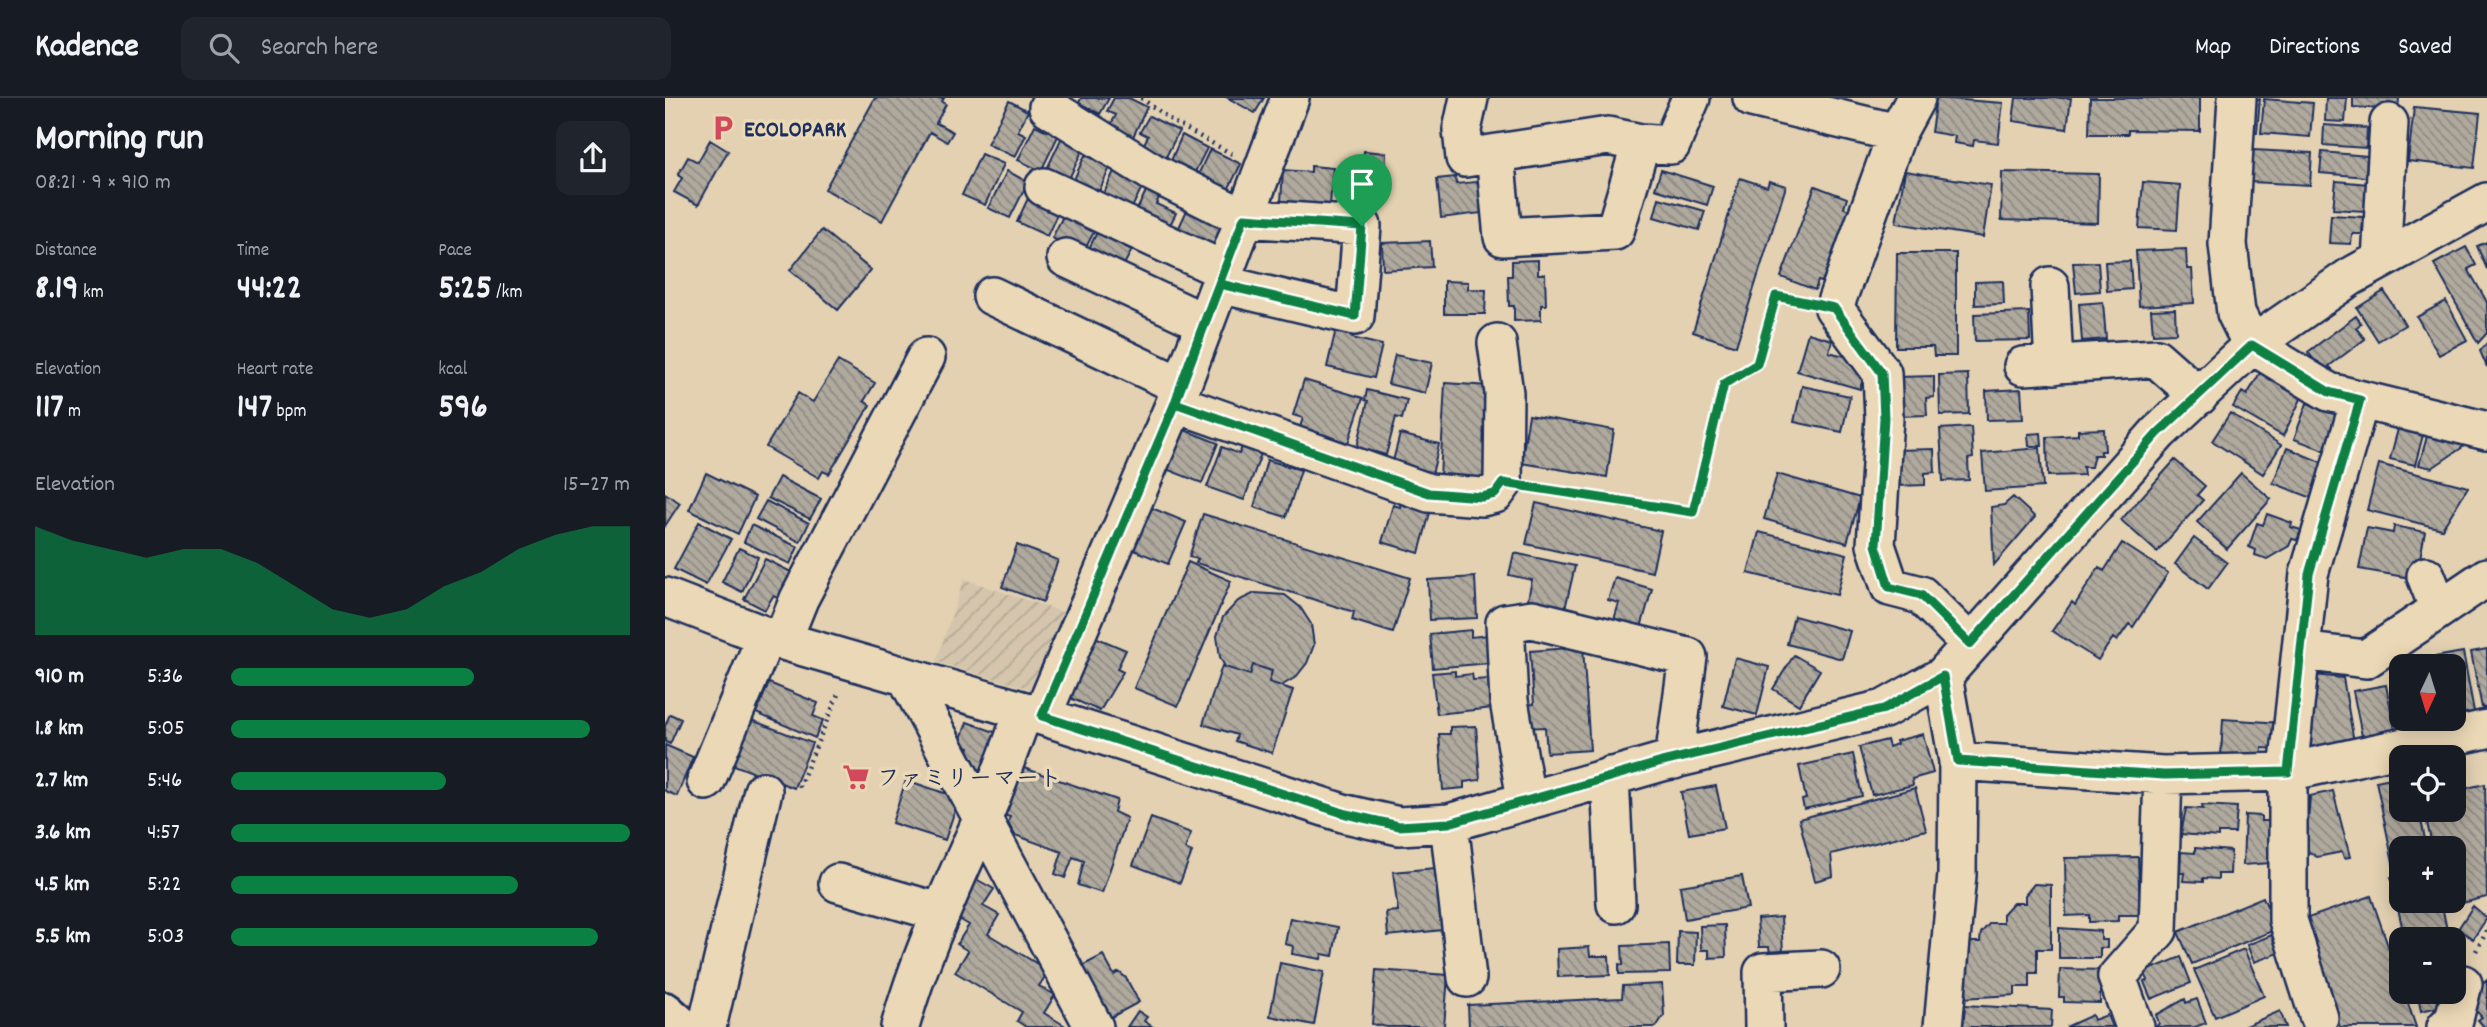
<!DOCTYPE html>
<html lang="en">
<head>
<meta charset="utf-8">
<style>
	:root { --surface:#171b24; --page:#20242c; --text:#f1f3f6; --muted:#9ea1a6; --line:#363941; --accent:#0b8043 }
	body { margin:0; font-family:Dekko,"Klee One",sans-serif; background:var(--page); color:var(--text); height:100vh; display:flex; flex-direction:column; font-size:26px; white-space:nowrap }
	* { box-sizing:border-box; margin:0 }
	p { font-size:23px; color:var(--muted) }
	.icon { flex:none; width:38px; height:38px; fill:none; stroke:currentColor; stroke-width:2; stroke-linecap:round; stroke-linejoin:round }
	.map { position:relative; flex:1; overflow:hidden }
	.details { display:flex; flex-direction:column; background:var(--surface); width:665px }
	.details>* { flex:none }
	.needle { width:46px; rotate:184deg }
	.controls { position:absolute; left:1724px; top:556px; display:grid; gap:14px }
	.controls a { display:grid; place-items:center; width:77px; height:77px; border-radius:14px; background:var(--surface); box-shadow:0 4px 18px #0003; font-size:35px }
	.pin { position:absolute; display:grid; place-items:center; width:60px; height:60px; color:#fff; margin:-72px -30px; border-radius:50% 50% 50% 0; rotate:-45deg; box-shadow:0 0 7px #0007 }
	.pin .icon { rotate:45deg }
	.round { display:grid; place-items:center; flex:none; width:74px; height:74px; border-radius:14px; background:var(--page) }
	.head { display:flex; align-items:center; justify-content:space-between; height:119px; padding:0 35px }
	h1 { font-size:38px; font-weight:700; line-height:52px }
	.stats { display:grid; grid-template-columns:repeat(3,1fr); gap:10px; height:119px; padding:7px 35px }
	.stats div { display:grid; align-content:center }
	.stats b { font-size:35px; font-weight:700 }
	.stats small { font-size:19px; font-weight:400 }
	.stats p { font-size:19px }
	.chart { height:196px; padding:14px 35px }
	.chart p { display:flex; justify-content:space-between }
	.chart svg { width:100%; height:126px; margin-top:7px; fill:var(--accent); opacity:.7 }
	ul { padding:0 35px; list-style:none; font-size:23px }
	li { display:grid; grid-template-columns:112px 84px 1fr; align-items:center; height:52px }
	li i { height:18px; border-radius:9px; background:var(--accent) }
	header { display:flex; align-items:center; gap:42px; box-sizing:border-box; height:98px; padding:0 35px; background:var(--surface); border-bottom:2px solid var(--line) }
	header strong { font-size:33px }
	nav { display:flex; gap:38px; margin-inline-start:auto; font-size:24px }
	.search { width:490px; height:63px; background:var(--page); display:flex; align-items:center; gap:18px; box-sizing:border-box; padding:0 24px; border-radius:14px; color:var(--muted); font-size:26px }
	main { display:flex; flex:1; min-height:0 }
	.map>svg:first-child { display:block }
	.industrial { fill:url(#industrial-furrows) }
	.building { fill:url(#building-back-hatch); stroke:#1b2f5e; stroke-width:2 }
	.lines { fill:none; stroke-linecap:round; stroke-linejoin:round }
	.minor-casing { stroke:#1b2f5e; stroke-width:42 }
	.major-casing { stroke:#1b2f5e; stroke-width:44 }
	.path { stroke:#1b2f5e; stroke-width:4.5; stroke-dasharray:2 5; stroke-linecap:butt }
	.minor { stroke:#ebd8b6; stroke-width:37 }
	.major { stroke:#ebd8b6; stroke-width:38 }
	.route-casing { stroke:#fff; stroke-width:14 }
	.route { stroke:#0b8043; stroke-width:9 }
	.labels { text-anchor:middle; stroke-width:7; stroke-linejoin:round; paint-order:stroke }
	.poi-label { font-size:23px; font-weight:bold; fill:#1b2f5e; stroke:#ebd8b6; text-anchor:start }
</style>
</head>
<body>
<header>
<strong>Kadence</strong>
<div class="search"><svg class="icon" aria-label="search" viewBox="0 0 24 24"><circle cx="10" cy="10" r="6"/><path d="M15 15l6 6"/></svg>Search here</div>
<nav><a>Map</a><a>Directions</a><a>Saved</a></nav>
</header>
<main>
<section class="details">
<div class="head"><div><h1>Morning run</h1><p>08:21 · 9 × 910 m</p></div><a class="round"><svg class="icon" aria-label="share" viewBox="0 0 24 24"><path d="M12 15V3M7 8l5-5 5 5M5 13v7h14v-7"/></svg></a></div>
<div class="stats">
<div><p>Distance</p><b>8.19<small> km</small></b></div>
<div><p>Time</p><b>44:22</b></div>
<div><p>Pace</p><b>5:25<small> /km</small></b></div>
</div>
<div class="stats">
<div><p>Elevation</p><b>117<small> m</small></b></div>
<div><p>Heart rate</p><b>147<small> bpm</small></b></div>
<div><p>kcal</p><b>596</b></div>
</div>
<div class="chart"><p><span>Elevation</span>15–27 m</p>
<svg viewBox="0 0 160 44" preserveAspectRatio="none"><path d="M0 44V6L10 11L20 14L30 17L40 14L50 14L60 19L70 27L80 35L90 38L100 35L110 27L120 22L130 14L140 9L150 6L160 6V44z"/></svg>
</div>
<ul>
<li><b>910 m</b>5:36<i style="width:61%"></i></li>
<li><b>1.8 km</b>5:05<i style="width:90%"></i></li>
<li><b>2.7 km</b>5:46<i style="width:54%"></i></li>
<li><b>3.6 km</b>4:57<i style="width:100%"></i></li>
<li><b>4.5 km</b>5:22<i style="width:72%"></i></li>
<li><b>5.5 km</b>5:03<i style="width:92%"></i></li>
</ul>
</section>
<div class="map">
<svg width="1822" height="929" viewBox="0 0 1822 929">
	<defs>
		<pattern id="industrial-furrows" width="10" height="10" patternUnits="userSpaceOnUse" patternTransform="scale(1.75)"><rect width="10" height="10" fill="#d4c5ac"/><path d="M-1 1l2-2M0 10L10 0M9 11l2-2" fill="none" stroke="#b5aa96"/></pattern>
		<pattern id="building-back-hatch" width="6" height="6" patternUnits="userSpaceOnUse" patternTransform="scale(1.75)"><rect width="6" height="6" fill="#b0a99d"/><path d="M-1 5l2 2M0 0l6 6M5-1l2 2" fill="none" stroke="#8e8a83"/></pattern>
	</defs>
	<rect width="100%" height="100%" fill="#e3d1b2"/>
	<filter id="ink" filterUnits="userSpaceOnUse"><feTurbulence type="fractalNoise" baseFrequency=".0143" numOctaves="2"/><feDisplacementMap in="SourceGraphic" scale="14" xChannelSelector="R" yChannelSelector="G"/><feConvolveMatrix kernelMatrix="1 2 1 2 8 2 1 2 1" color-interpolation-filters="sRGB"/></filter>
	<g filter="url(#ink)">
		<path class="industrial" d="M299,481L409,518L376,594L271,564Z"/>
		<path class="building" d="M210,0H279L277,4L281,6L271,25L288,34L282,44L265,34L217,123L160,91Z
			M416,0H444L435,16L414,5Z
			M449,0H464L482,9L468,39L445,28L451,17L442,13Z
			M563,0H599L590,15Z
			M1271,0L1338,5L1333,45L1309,42L1308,48L1289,45L1290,38L1266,34Z
			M1351,0H1406L1402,31L1348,23Z
			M1425,0H1535V33L1463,32V36H1424Z
			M1581,0L1595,1L1592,35L1579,34Z
			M1661,0H1682L1680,24L1660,23Z
			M1688,0H1734L1733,12L1688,9Z
			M1599,1L1648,5L1645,39L1596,35Z
			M344,3L363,13L353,33L361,37L350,59L322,46Z
			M1749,9L1815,15L1809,70L1743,63Z
			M484,18L514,33L501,59L478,48L483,38L475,34Z
			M385,26L396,32L376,73L353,62L370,27L382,33Z
			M1659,27L1702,30L1701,50L1658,47Z
			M517,37L542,50L529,76L505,65Z
			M397,39L419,49L402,85L380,75Z
			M45,42L63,53L33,107L9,94L17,80L13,77L23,59L33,64Z
			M545,51L576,66L562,94L532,79Z
			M1588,52L1647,55L1645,87L1586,84Z
			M699,53L721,55L719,102H708V107L688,105V110L677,109L679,75L697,76Z
			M1657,54L1702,58L1701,79L1655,75Z
			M316,56L339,66L320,107L297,97Z
			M420,57L429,61L431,57L447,65L431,100L406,88Z
			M646,68L668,70L665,107L616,104L618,72L646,74Z
			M996,72L1048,88L1042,107L990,91Z
			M342,73L363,84L345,120L323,110Z
			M449,73L478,87L464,116L436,102Z
			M1240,73L1326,87L1318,139L1231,125Z
			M1337,74L1434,76L1433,125L1336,122Z
			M790,79L791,86L821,83L825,114L776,120L772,81Z
			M1075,80L1102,89L1104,83L1121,88L1071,248L1028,234Z
			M1671,83L1703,86L1700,113L1668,111Z
			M1478,84L1515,87L1512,132L1474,130Z
			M1150,88L1182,100L1179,110L1184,112L1157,184L1153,183L1150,192L1116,179Z
			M482,91L495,98L491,106L511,115L502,133L469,118Z
			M364,98L394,112L382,138L352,124Z
			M994,100L1040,113L1034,132L989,119Z
			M522,112L557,128L556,150L546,146L542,153L510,138Z
			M400,114L431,130L418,155L387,140Z
			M1666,117L1698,119L1697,136H1687L1686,146L1664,145Z
			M157,132L206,172L173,212L125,172Z
			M432,134L467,152L455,174L421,157Z
			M765,143L767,169L718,172L717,145Z
			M1822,144V171L1812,148Z
			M1801,149L1811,167L1803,171L1822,204V235L1813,245L1769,166Z
			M1521,151L1522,171H1527L1529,205L1474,208L1471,153Z
			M1232,155H1291V258H1269L1268,249H1231Z
			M873,162V176H880L881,207H876V222L849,223V208H844L843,178H847V163Z
			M1465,163L1467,191L1442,193L1440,164Z
			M1433,164L1435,193L1411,195L1408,165Z
			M779,183L803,184V191L821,192L820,216H779Z
			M1338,183L1339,206L1310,207V184Z
			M1719,193L1740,227L1713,243L1692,210Z
			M1781,203L1802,242L1774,257L1752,219Z
			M1438,204L1441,241L1417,243L1414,206Z
			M1510,211L1511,235L1488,236L1486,212Z
			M1364,214L1365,242L1310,243L1309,216Z
			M1691,218L1696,225L1691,230L1700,241L1664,268L1667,271L1660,276L1643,254Z
			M671,231L688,236L687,240L717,247L709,280L662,269Z
			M1143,235L1167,242L1164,254L1191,261L1189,270L1200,273L1195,291L1132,273Z
			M1822,245V269L1815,253Z
			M730,257L767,265L760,295L723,286Z
			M173,263L210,285L199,303L205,307L164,376L158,373L154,380L101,349L133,295L148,304Z
			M1596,273L1638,297L1618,338L1568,309L1577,294L1582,297Z
			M1303,276L1304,316L1275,317L1274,277Z
			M1269,278V299L1261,300L1262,317L1234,318L1232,279Z
			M639,282L698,300L683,345L635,329L638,320L628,317Z
			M780,285L824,288L819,382L775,380Z
			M1137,288L1185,298L1177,334L1129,324Z
			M1356,291L1358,321L1322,322L1321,293Z
			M702,292L742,302L737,321L731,319L721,357L692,349L703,303L700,302Z
			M1642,305L1681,320L1667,355L1629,341Z
			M1565,315L1616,347L1598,376L1547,343Z
			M864,317L949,332L942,379L856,365Z
			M1306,329L1308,360L1303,361L1304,382L1278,383L1275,331Z
			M517,331L553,345L537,385L501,371Z
			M1439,331L1440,353H1436V357H1429L1426,369H1418L1419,377L1383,378L1382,339L1413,337V332Z
			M1733,331L1758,337L1750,367L1725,361Z
			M1376,335L1377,348H1364L1363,336Z
			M1763,335L1799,344L1798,349L1767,370L1754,367Z
			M735,336L774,346L767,377L727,367Z
			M557,349L574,356L577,349L596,356L579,402L542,389Z
			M1375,350L1378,389L1320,393L1317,355Z
			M1622,350L1668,369L1655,403L1608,385Z
			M1269,351L1270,374L1260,375V387L1232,388L1230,352Z
			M602,362L636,372L621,419L589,409Z
			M1510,362L1540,388L1532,397L1538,402L1492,454L1456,422Z
			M1714,366L1803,389L1777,431L1702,412Z
			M41,375L90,399L73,436L24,412Z
			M1576,375L1606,401L1562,451L1532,424Z
			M1112,376L1195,400L1182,445L1099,421Z
			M114,379L156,401L145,421L103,400Z
			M0,395L15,405L0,428Z
			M1348,399L1370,419L1329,467L1326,409L1339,407Z
			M101,403L144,425L135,444L91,421Z
			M737,403L766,411L754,455L717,444L728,407L735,409Z
			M871,405L996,433L987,474L861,446Z
			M482,408L521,424L503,466L464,450Z
			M538,416L745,480L728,535L687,522L689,514L531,465L533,461L524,459Z
			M1602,416L1627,425L1626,429L1636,432L1632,442L1627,441L1624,448L1602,461L1590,457L1591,452L1584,449L1592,425L1598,427Z
			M34,424L66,441L41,487L9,471Z
			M86,427L133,449L125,466L79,444Z
			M1729,428L1760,434L1751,481L1694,471L1702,430L1728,435Z
			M1094,434L1182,456L1172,497L1083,475Z
			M1529,440L1562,465L1543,491L1510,466Z
			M1457,445L1503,475L1468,529L1464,526L1452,543L1448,540L1433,562L1387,533L1407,504L1410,507L1434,469L1439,473Z
			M352,447L393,462L378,504L337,489Z
			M74,450L93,459L77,494L57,484Z
			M849,455L910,468L899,515L862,506L867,482L844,477Z
			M100,461L130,476L117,502L108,498L100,512L79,501Z
			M523,464L566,483L513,608L469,590Z
			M810,479L812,520L765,522L763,482Z
			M950,480L987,491L975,533L948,525L954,505L943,502Z
			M590,495L620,497L635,509L646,526L649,547L642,565L631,579L616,588L604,584L607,573L588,567L585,577L560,569L555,559L552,538L558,519L573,503Z
			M1129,518L1185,533L1177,561L1122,546Z
			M806,532V539L823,537L825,565L768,570L765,536Z
			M430,539L461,552L452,571L458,574L435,613L403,599Z
			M918,549L925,652L882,655L880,629L862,630L860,607L869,606L865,553Z
			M1822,551V609L1817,610L1806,554Z
			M1798,554L1810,619L1765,627L1764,621H1788V569H1755L1753,562Z
			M1129,557L1155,572L1134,607L1108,591Z
			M1070,560L1104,569L1092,617L1058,608Z
			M588,567L607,573L604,584L628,592L607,655L570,643L572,637L538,626L557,568L585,577Z
			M790,573V578L807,576L808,582L825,581L828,610L772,616L767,575Z
			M1649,577L1678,580L1689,644L1646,649Z
			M1736,578V621L1763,623L1735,628L1726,580Z
			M104,585L153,605L148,618L158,622L150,640L91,615Z
			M1721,587L1730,632L1697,638L1688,593Z
			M5,616L16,621L5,646L0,644V628Z
			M1558,621L1616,625L1615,651L1597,650L1596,661L1556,658Z
			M86,622L147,645L129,690L69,667Z
			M302,624L338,637L325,675L304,668L307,661L301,659L304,649L294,646Z
			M811,628L815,682L799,684V690L778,692L774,636H785V629Z
			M1258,636L1268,675L1247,681L1248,687L1207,697L1194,649L1222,642L1224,649L1232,646L1231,643Z
			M0,647L28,659L12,698L0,693Z
			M1188,656L1197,698L1139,711L1137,702L1141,701L1134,668Z
			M350,667L452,702L449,714L462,720L437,795L413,787L419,763L408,759L400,780L390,776L397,754L350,737L343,725L345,719L334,716Z
			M1736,678V712H1754L1762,751H1736V767L1729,769L1711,683Z
			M241,682L294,700L280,742L227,725Z
			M1820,686L1822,799L1781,809L1780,803H1788V751H1768L1759,712H1788V693Z
			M1051,688L1060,730L1024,736L1016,694Z
			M1250,690L1261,732L1166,756L1168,778L1150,783L1134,721Z
			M1668,693L1685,759L1679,760L1677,754L1652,759L1641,752L1645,698Z
			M1537,707L1572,709L1570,735H1553V739L1516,736L1521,710L1538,711Z
			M1580,717L1596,718V723H1613L1606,765L1578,767Z
			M486,720L526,735L520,751L527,754L515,785L468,767Z
			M1530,750L1566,753L1565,776H1553V781L1538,780V784L1518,783L1519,775H1515L1516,754L1530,755Z
			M1473,759L1475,817H1453V823L1424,824V817L1401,818L1400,760Z
			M770,770L777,832L723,838L721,814L733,813L728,774Z
			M1736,777V803H1776L1784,842H1740L1726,779Z
			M1077,778L1083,810L1020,821L1015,788Z
			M311,781L329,791L318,808L334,817L323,836L384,873L374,888L390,897L379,915L402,929H361L352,923L357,914L290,874L303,853L292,846L304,827L289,818Z
			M1369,786L1386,787V851H1372V875H1365V889H1350V897L1296,900L1299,850L1305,844H1315L1316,835L1325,825H1338V816L1348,805H1360V797Z
			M1706,798L1736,886V894H1739L1751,929H1675L1637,822Z
			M1598,799L1612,831L1527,866L1513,834Z
			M1808,808L1822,820L1808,841L1793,831Z
			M1116,819L1118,854L1105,855L1104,849H1094L1092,821Z
			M625,820L673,829L668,858L657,856L656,861L627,856L628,848L620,846Z
			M1060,827L1061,859L1044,860V852H1036L1035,828Z
			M1394,830L1436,833V842H1442V850H1435V860H1394Z
			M1013,833L1031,834L1030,867H1012Z
			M1607,837L1614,855L1589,864L1582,847Z
			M1004,846L1005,875L954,876V866L958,867L957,848Z
			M924,849L925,858H944L945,877L893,879L892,851Z
			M1579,851L1599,898L1550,919L1529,872Z
			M438,857L449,877L454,874L461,880L474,904L441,922L413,870Z
			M1516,859L1526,885L1486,901L1479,884L1483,882L1479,874Z
			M615,865L659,874L649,927L605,918Z
			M1395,871L1441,872L1440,894L1435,893V905L1399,904V899H1394Z
			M711,872L783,877L779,929H722L707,926Z
			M1822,882V929H1819L1813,922L1817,919L1805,906L1815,897L1811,892Z
			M997,886L999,917L991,929H804L803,907L957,900L958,888Z
			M1752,894H1785L1778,908L1756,913Z
			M1520,901L1521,905L1532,901L1541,925L1530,929H1491L1494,925L1491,917Z
			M1299,907L1387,912L1386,929H1298Z
			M473,913L482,919L479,923L488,929H462Z
			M1615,913L1621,929H1578Z
			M1427,917L1429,922L1442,917L1447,929H1401Z"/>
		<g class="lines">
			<defs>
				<path id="minor" d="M804,0L797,32L800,60L943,38L976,45L1006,47L1026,0
					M1087,0L1232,35
					M1251,0L1232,35L1169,210L1217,275L1219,320L1211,447L1225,489L1256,497L1305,546
					M1572,0L1563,146L1571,215L1587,247L1664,294L1822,333
					M383,9L487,74L579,120L697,128L690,218L555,186
					M830,56L838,139L950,133L976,45
					M379,89L560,173
					M401,160L540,225
					M1716,162L1724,25
					M1385,188L1389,267
					M327,198L516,288
					M1358,268L1491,260L1534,298
					M510,305L764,395L817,399L830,396L838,385L839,295L832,245
					M1761,478L1774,511
					M0,499L101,538L377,618L681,716L734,728L784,725L997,664L1219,611L1278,578L1493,335L1587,247L1685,179L1822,104
					M117,543L134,501L261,259
					M1636,553L1701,561L1822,479
					M1278,578L1293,663L1292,777L1278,929
					M242,580L429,929
					M377,618L510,305L625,0
					M1293,663L1498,677L1623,674L1822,631
					M945,678L951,806
					M41,683L101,538
					M861,701L844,603L840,525L867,521L1023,559L1009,662
					M784,725L802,880
					M173,785L274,814
					M1654,920L1623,822V674L1644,476L1695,302
					M42,929L98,693
					M235,929C255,857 286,792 316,724C332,688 345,650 359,613
					M1099,929L1098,874L1156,871
					M1470,929L1452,879L1493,832L1498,677
					M1781,929L1788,925L1798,886"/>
				<path id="major" d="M0,914L17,929"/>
			</defs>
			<use href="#minor" class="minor-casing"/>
			<use href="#major" class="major-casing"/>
			<path class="path" d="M476,0L510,25L569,57
				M870,390L1028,414L1059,286L1092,266L1111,198L1136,203
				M134,689L174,594
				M1811,853L1822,833"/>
			<use href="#minor" class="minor"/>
			<use href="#major" class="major"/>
		</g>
	</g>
	<g class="lines" filter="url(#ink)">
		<defs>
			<path id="route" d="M697,128L579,120C556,182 531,243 510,305L377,618L681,716L734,728L784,725L997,664L1219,611L1278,578L1293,663L1499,677L1623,674L1644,476L1695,302L1664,294L1587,247L1493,335L1305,546L1256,497L1224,489L1211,447L1219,320L1217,275L1169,210L1111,198L1092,266L1059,286L1028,414L838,385L830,396L817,399L764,395L510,305L555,186L690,218L697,128"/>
		</defs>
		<use href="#route" class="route-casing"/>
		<use href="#route" class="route"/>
	</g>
	<defs>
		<symbol id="parking-bare" viewBox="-9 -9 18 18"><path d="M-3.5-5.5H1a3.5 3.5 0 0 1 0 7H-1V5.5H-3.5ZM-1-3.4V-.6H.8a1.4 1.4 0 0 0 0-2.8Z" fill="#d1495b" stroke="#ebd8b6" stroke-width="2.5" paint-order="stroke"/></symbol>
		<symbol id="supermarket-bare" viewBox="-9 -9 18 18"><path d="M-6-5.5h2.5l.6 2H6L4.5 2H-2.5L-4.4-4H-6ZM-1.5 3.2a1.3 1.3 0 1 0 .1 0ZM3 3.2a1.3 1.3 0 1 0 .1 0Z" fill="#d1495b" stroke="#ebd8b6" stroke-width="2.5" paint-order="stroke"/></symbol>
	</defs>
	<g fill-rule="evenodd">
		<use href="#parking-bare" x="39" y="11" width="38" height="38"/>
		<use href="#supermarket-bare" x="172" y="660" width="38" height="38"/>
	</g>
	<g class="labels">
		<g class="poi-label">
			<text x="79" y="38">ECOLOPARK</text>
			<text x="212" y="687">ファミリーマート</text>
		</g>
	</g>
</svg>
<div class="controls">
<a><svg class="needle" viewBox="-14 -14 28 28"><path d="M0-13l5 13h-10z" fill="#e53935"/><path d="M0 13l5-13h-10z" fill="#9ea1a6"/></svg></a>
<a><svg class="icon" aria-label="locate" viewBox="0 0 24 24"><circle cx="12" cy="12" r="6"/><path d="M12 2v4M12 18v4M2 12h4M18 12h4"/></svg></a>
<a>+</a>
<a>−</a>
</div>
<div class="pin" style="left:697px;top:128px;background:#1e9e55"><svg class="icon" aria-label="arrive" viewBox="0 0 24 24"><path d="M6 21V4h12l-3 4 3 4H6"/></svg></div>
</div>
</main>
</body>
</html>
